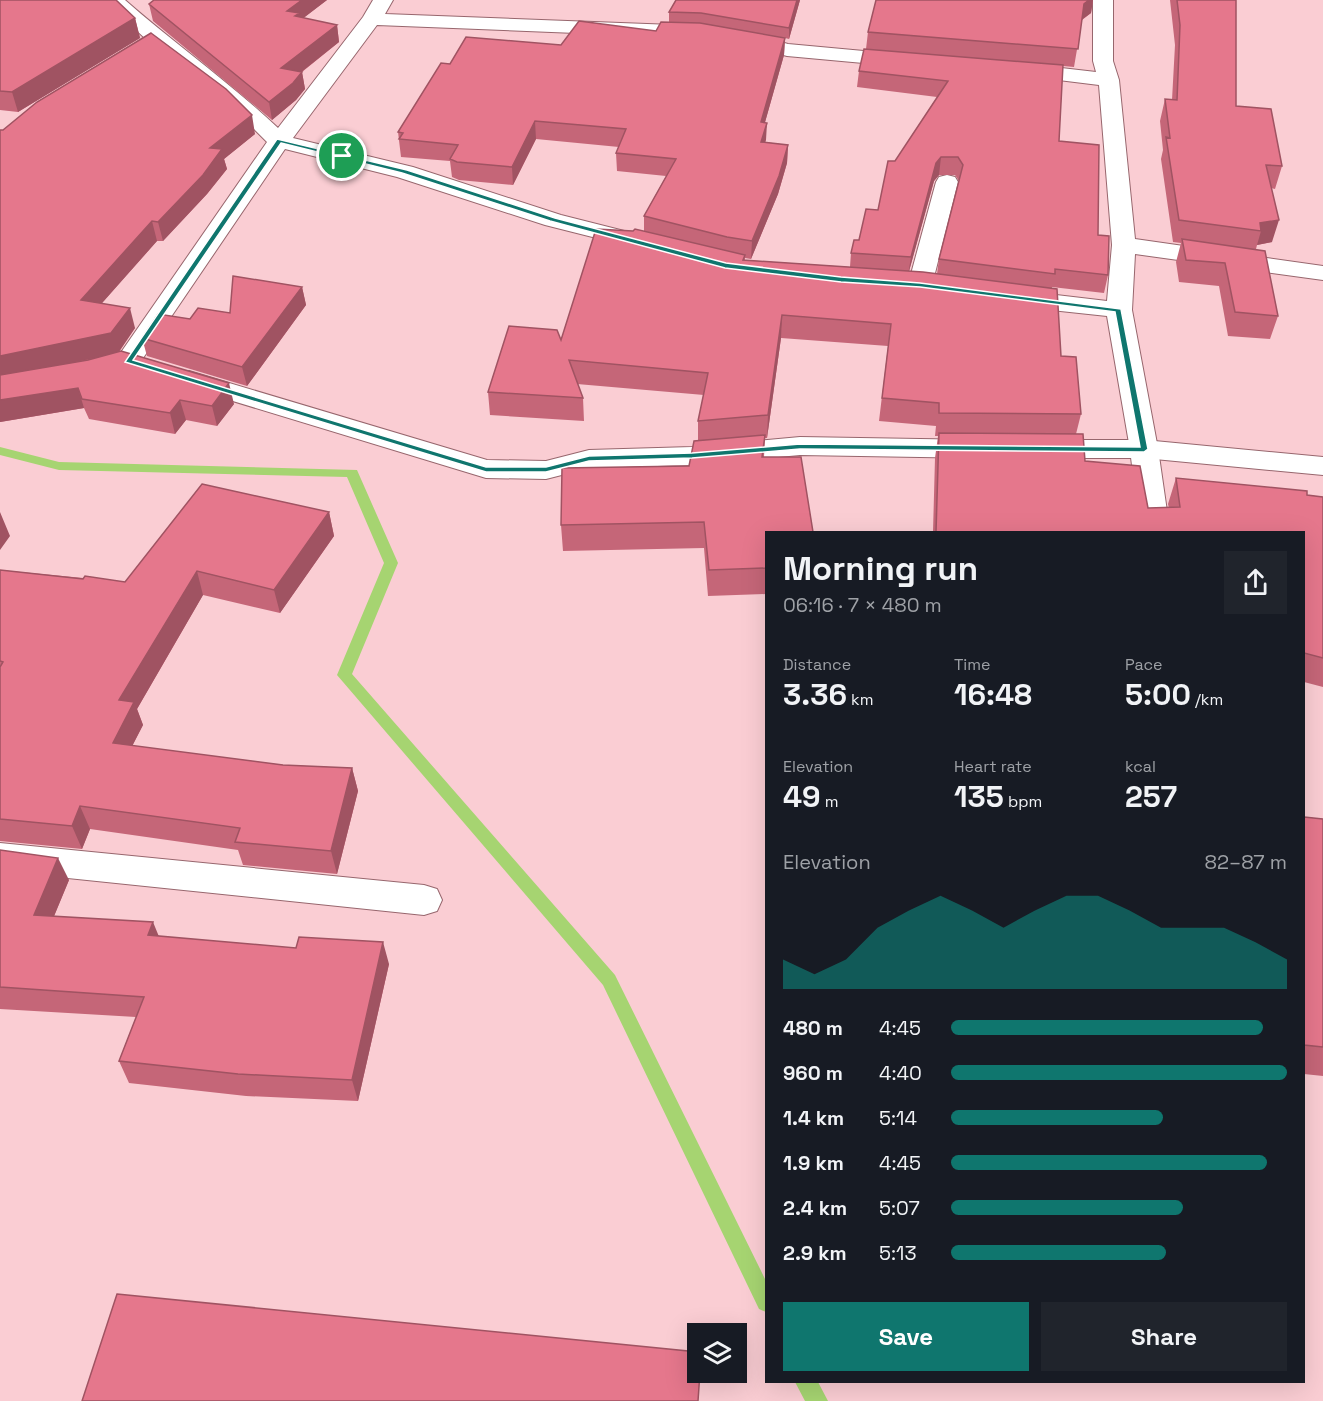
<!DOCTYPE html>
<html lang="en">
<head>
<meta charset="utf-8">
<style>
	:root { --surface:#171b24; --page:#20242c; --text:#f1f3f6; --muted:#9ea1a6; --accent:#0f766e }
	body { margin:0; font-family:"Space Grotesk",sans-serif; background:var(--page); color:var(--text); height:100vh; display:flex; flex-direction:column; font-size:22px; white-space:nowrap }
	* { box-sizing:border-box; margin:0 }
	p { font-size:20px; color:var(--muted) }
	.icon { flex:none; width:33px; height:33px; fill:none; stroke:currentColor; stroke-width:2; stroke-linecap:round; stroke-linejoin:round }
	.map { position:relative; flex:1; overflow:hidden }
	.sheet { position:absolute; left:765px; top:531px; width:540px; height:852px; display:flex; flex-direction:column; background:var(--surface); border-radius:0px; box-shadow:0 6px 24px #0002 }
	.sheet>* { flex:none }
	.controls { position:absolute; left:687px; top:1323px; display:grid; gap:12px }
	.controls a { display:grid; place-items:center; width:60px; height:60px; border-radius:0px; background:var(--surface); box-shadow:0 6px 24px #0002; font-size:30px }
	.pin { position:absolute; display:grid; place-items:center; width:51px; height:51px; color:#fff; margin:-26px; border:3px solid #fff; border-radius:50%; box-shadow:0 2px 6px #0007 }
	.round { display:grid; place-items:center; flex:none; width:63px; height:63px; border-radius:0px; background:var(--page) }
	.summary { display:flex; align-items:center; justify-content:space-between; height:102px; padding:0 18px }
	h1 { font-size:33px; font-weight:700; line-height:45px }
	.metrics { display:grid; grid-template-columns:repeat(3,1fr); gap:9px; height:102px; padding:6px 18px }
	.metrics div { display:grid; align-content:center }
	.metrics b { font-size:30px; font-weight:700 }
	.metrics small { font-size:16px; font-weight:400 }
	.metrics p { font-size:16px }
	.chart { height:168px; padding:12px 18px }
	.chart p { display:flex; justify-content:space-between }
	.chart svg { width:100%; height:108px; margin-top:6px; fill:var(--accent); opacity:.7 }
	.action { display:flex; gap:12px; margin-top:auto; padding:12px 18px }
	.action a { flex:1; height:69px; border-radius:0px; background:var(--accent); color:#fff; font-size:24px; font-weight:700; line-height:69px; text-align:center }
	.action a+a { background:var(--page); color:var(--text) }
	ul { padding:0 18px; list-style:none; font-size:20px }
	li { display:grid; grid-template-columns:96px 72px 1fr; align-items:center; height:45px }
	li i { height:15px; border-radius:8px; background:var(--accent) }
	.map>svg:first-child { display:block }
	.lines { fill:none; stroke-linecap:round; stroke-linejoin:round }
	.stream { fill:#a6d471; fill-rule:evenodd }
	.minor-casing { stroke:#97666d; stroke-width:2 }
	.tertiary-casing { stroke:#97666d; stroke-width:2 }
	.minor { fill:#fff; fill-rule:evenodd }
	.tertiary { fill:#fff; fill-rule:evenodd }
	.wall { fill:#c56678; fill-rule:evenodd }
	.shaded-wall { fill:#a05362 }
	.building { fill:#e5778c; stroke:#a05362; stroke-width:1.5 }
	.route { fill:#0f766e; stroke:#fff; stroke-width:1.5; fill-rule:evenodd }
</style>
</head>
<body>
<div class="map">
<svg width="1323" height="1401" viewBox="0 0 1323 1401">
	<rect width="100%" height="100%" fill="#facdd3"/>
	<g class="lines">
		<path class="stream" d="M0,447L59,462L357,470L398,563L352,674L615,975L766,1281V1312L759,1309L603,985L337,675L384,563L347,477L59,470L0,455Z
			M795,1382H818L828,1401H805Z"/>
		<defs>
			<path id="minor" d="M104,0H125C175,44 229,82 278,128L363,17L373,0H393L385,14L700,26L745,32L788,44L907,55L914,57L917,61L914,65L907,67L787,56L743,44L700,38L377,25L293,138L413,167L561,215L648,237L652,242L648,247L640,249L545,225L397,177L285,149L137,367L128,369L119,367L115,361L267,142L231,106L150,43Z
				M1093,0H1113V61L1119,80L1135,239L1323,266V280L1135,254L1132,310L1158,449L1170,532H1140L1130,449L1107,316L1013,306L1004,303L1000,298L1004,293L1013,290L1107,301L1112,245L1099,85L1018,75L1011,73L1008,69L1011,65L1018,63L1096,72L1093,61Z
				M947,175L955,177L958,182L932,285L929,290L920,292L911,290L908,285L936,182L939,177Z
				M0,843L424,885L437,889L442,900L437,911L424,915L0,871Z"/>
			<path id="tertiary" d="M189,371L487,460L546,461L589,450L692,447L800,437L980,440L990,443L994,449L990,455L980,458L800,455L692,465L589,468L546,479L486,478L180,385L176,379L180,373Z
				M1040,440H1144L1323,457V475L1144,458H1040L1030,455L1026,449L1030,443Z"/>
		</defs>
		<use href="#minor" class="minor-casing"/>
		<use href="#tertiary" class="tertiary-casing"/>
		<use href="#minor" class="minor"/>
		<use href="#tertiary" class="tertiary"/>
	</g>
	<path class="wall" d="M0,0L135,18L140,38L18,112L0,110Z
		M154,0H327L303,18L337,25L339,42L302,72L305,89L296,100L272,120L153,21L149,4Z
		M676,0H800L789,39L785,38L784,55L765,122V142L788,145L787,163L778,194L751,259L745,258V260L850,267L851,253L878,210L895,161L937,97L857,87L859,71L866,49L868,32L876,0H1093L1091,13L1082,20L1074,67L1063,66L1059,141L1098,235L1108,275L1104,293L1052,287V288L1061,356L1081,414L1076,434L1085,461L1148,508H1169L1168,504L1176,478L1323,497V687L1304,682V532H933L935,458L938,436H935L936,426L879,421L888,346L781,338L767,438H765L764,457L766,532V594L708,596L704,548L563,551L561,525L689,466L698,441V421L704,395L577,384L583,398L584,421L490,415L488,392L561,340L633,231H644V216L666,176L617,171L616,153L619,147L536,139L513,185L459,180L452,177L450,161L401,157L398,132L450,64L561,45L656,31L669,22V12ZM939,175H955L959,181L939,259L937,274L909,271L934,181Z
		M1170,0H1236V106L1282,166L1275,189L1271,188L1272,242L1257,245L1256,249L1278,316L1270,339L1228,336L1219,286L1179,282L1176,262L1181,243L1173,242L1161,159L1163,150L1160,121L1165,99L1172,100L1175,45Z
		M0,130L255,134L224,159L227,169L207,194L163,241H157L102,303L135,328L119,352L234,404L217,426L186,420L175,434L89,419L84,408L0,422Z
		M302,287L306,305L247,386L147,356L142,338L190,319L230,313Z
		M329,512L334,536L280,613L203,595L137,709L143,725L132,746L283,765L352,768L358,791L337,874L243,865L238,850L90,829L82,849L0,841V570L125,582Z
		M1304,817L1323,819V1076L1304,1074Z
		M0,850L69,880L54,916L159,936L389,964L358,1101L246,1096L129,1083L119,1061L136,1017L0,1009Z"/>
	<path class="shaded-wall" d="M302,0H327L301,20L287,11Z
		M797,0H800L789,39V28Z
		M1089,0H1093L1091,13L1080,21L1084,4Z
		M135,18L140,38L18,112L12,92Z
		M337,25L339,42L285,85L281,68Z
		M785,38L784,55L760,140L761,122Z
		M302,72L305,89L296,100L272,120L269,102Z
		M252,115L255,134L224,159L227,169L207,194L163,241L158,222L210,148Z
		M535,121L536,139L513,185L512,167Z
		M767,123L766,140L760,160L761,142Z
		M788,145L787,163L778,194L751,259L752,241Z
		M941,157L939,175L934,181L908,275L911,257L936,163Z
		M1279,220L1272,242L1257,245L1261,231L1260,223Z
		M152,221L157,241L87,320L81,300Z
		M302,287L306,305L247,386L242,367Z
		M130,308L135,328L118,353L0,378V356Z
		M782,315L781,338L767,438L768,415Z
		M229,383L234,404L217,426L212,406Z
		M78,388L84,408L0,422V400Z
		M180,400L186,420L175,434L170,413Z
		M0,512L10,536L0,550Z
		M329,512L334,536L280,613L274,590Z
		M197,571L203,595L137,709L143,725L122,766L113,743L119,700Z
		M352,768L358,791L337,874L331,851Z
		M80,806L90,829L82,849L72,826Z
		M58,858L69,880L45,938L34,915Z
		M153,922L162,944L148,935Z
		M383,942L389,964L358,1101L352,1080Z"/>
	<path class="building" d="M0,0H116L135,18L12,92L0,91Z
		M154,0H302L287,11L300,13L295,16L337,25L281,68L302,72L293,83L269,102L149,4Z
		M676,0H797L789,28L701,13L669,12Z
		M876,0H1089L1084,4L1078,49L868,32Z
		M1177,0H1236V106L1271,109L1282,166L1266,165L1279,220L1260,223L1261,231L1179,220L1166,137L1170,138L1165,99L1177,100L1180,25Z
		M579,21L656,31L661,22L700,23L785,38L761,122L767,123L761,142L788,145L779,176L752,241L727,237L644,216L676,159L616,153L626,129L535,121L512,167L457,162L450,159L458,145L399,139L403,133L398,132L441,63L450,64L466,37L561,45Z
		M151,33L226,89L252,115L210,148L222,149L203,175L158,222L152,221L81,300L130,308L111,333L0,356V130H3L37,102Z
		M864,49L1063,65L1059,141L1099,145L1098,235L1109,236L1108,275L1055,269V274L939,259L963,165L958,157H941L936,163L911,257L851,253L854,240H859L866,209L878,210L888,161H895L948,81L859,71Z
		M596,229L633,231L635,229L745,255L743,260L923,272L1057,289L1061,356L1076,357L1081,414L939,413V403L882,398L891,324L782,315L768,415L698,421L708,373L569,360L583,398L488,392L509,326L557,330L561,340Z
		M1182,239L1265,251L1278,316L1235,312L1225,263L1186,260Z
		M233,276L302,287L242,367L142,338L158,314L190,319L198,308L230,313Z
		M121,351L229,383L212,406L180,400L170,413L82,399L78,388L0,400V375L88,360Z
		M939,433L1083,434L1085,461L1140,466L1148,508L1180,507L1176,478L1307,491V495L1323,497V658L1304,653V532H936Z
		M765,435L762,457H801L813,532H766V568L709,570L704,522L561,525L562,468L689,466L694,441Z
		M202,484L329,512L274,590L197,571L119,700L134,702L113,743L283,765L352,768L331,851L235,842L240,828L80,806L72,826L0,819V667L3,662L0,661V570L83,579L85,576L125,582Z
		M1304,817L1323,819V1047L1304,1045Z
		M0,850L58,858L34,915L153,922L148,935L296,948L299,937L383,942L352,1080L238,1074L119,1061L144,997L0,987Z
		M117,1294L698,1352V1372H700L698,1401H82Z"/>
	<path class="route" d="M277,139L407,170L555,218L726,263L841,277L920,283L1121,309L1148,449L1144,452L800,449L692,458L589,461L546,472H486L125,362ZM281,143L402,173L550,221L725,268L841,282L920,287L1115,312L1140,447L800,444L692,453L589,456L546,467H486L133,360Z"/>
</svg>
<div class="controls">
<a><svg class="icon" aria-label="layers" viewBox="0 0 24 24"><path d="M12 4l9 5-9 5-9-5zM3 14l9 5 9-5"/></svg></a>
</div>
<div class="pin" style="left:342px;top:156px;background:#1e9e55"><svg class="icon" aria-label="arrive" viewBox="0 0 24 24"><path d="M6 21V4h12l-3 4 3 4H6"/></svg></div>
<section class="sheet">
<div class="summary"><div><h1>Morning run</h1><p>06:16 · 7 × 480 m</p></div><a class="round"><svg class="icon" aria-label="share" viewBox="0 0 24 24"><path d="M12 15V3M7 8l5-5 5 5M5 13v7h14v-7"/></svg></a></div>
<div class="metrics">
<div><p>Distance</p><b>3.36<small> km</small></b></div>
<div><p>Time</p><b>16:48</b></div>
<div><p>Pace</p><b>5:00<small> /km</small></b></div>
</div>
<div class="metrics">
<div><p>Elevation</p><b>49<small> m</small></b></div>
<div><p>Heart rate</p><b>135<small> bpm</small></b></div>
<div><p>kcal</p><b>257</b></div>
</div>
<div class="chart"><p><span>Elevation</span>82–87 m</p>
<svg viewBox="0 0 160 44" preserveAspectRatio="none"><path d="M0 44V32L10 38L20 32L30 19L40 12L50 6L60 12L70 19L80 12L90 6L100 6L110 12L120 19L130 19L140 19L150 25L160 32V44z"/></svg>
</div>
<ul>
<li><b>480 m</b>4:45<i style="width:93%"></i></li>
<li><b>960 m</b>4:40<i style="width:100%"></i></li>
<li><b>1.4 km</b>5:14<i style="width:63%"></i></li>
<li><b>1.9 km</b>4:45<i style="width:94%"></i></li>
<li><b>2.4 km</b>5:07<i style="width:69%"></i></li>
<li><b>2.9 km</b>5:13<i style="width:64%"></i></li>
</ul>
<div class="action"><a>Save</a><a>Share</a></div>
</section>
</div>
</body>
</html>
